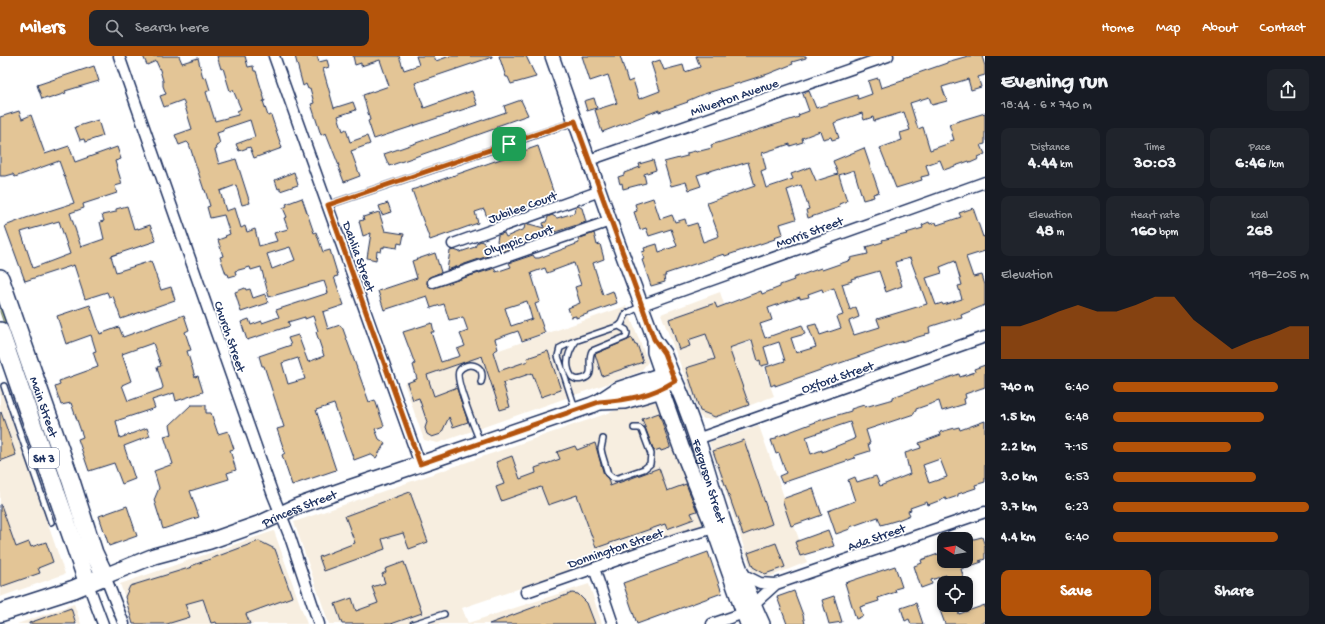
<!DOCTYPE html>
<html lang="en">
<head>
<meta charset="utf-8">
<style>
	:root { --surface:#171b24; --page:#20242c; --text:#f1f3f6; --muted:#9ea1a6; --accent:#b45309 }
	body { margin:0; font-family:"Gochi Hand",sans-serif; background:var(--page); color:var(--text); height:100vh; display:flex; flex-direction:column; font-size:15px; white-space:nowrap }
	* { box-sizing:border-box; margin:0 }
	p { font-size:13px; color:var(--muted) }
	.icon { flex:none; width:22px; height:22px; fill:none; stroke:currentColor; stroke-width:2; stroke-linecap:round; stroke-linejoin:round }
	.map { position:relative; flex:1; overflow:hidden }
	.panel { display:flex; flex-direction:column; background:var(--surface); width:340px }
	.panel>* { flex:none }
	.needle { width:26px; rotate:281deg }
	.tools { position:absolute; left:937px; top:476px; display:grid; gap:8px }
	.tools a { display:grid; place-items:center; width:36px; height:36px; border-radius:8px; background:var(--surface); box-shadow:0 2px 6px #0003; font-size:20px }
	.pin { position:absolute; display:grid; place-items:center; width:34px; height:34px; color:#fff; margin:-17px; border-radius:8px; box-shadow:0 2px 6px #0006 }
	.round { display:grid; place-items:center; flex:none; width:42px; height:42px; border-radius:8px; background:var(--page) }
	.head { display:flex; align-items:center; justify-content:space-between; height:68px; padding:0 16px }
	h1 { font-size:22px; font-weight:700; line-height:30px }
	.stats { display:grid; grid-template-columns:repeat(3,1fr); gap:6px; height:68px; padding:4px 16px }
	.stats div { display:grid; align-content:center; border-radius:8px; background:var(--page); text-align:center }
	.stats b { font-size:17px; font-weight:700 }
	.stats small { font-size:11px; font-weight:400 }
	.stats p { font-size:11px }
	.chart { height:112px; padding:8px 16px }
	.chart p { display:flex; justify-content:space-between }
	.chart svg { width:100%; height:72px; margin-top:4px; fill:var(--accent); opacity:.7 }
	.primary-button { display:flex; gap:8px; margin-top:auto; padding:8px 16px }
	.primary-button a { flex:1; height:46px; border-radius:8px; background:var(--accent); color:#fff; font-size:16px; font-weight:700; line-height:46px; text-align:center }
	.primary-button a+a { background:var(--page); color:var(--text) }
	ul { padding:0 16px; list-style:none; font-size:13px }
	li { display:grid; grid-template-columns:64px 48px 1fr; align-items:center; height:30px }
	li i { height:10px; border-radius:5px; background:var(--accent) }
	header { display:flex; align-items:center; gap:24px; box-sizing:border-box; height:56px; padding:0 20px; background:var(--accent); color:#fff }
	header strong { font-size:19px }
	nav { display:flex; gap:22px; margin-inline-start:auto; font-size:14px }
	.search { width:280px; height:36px; background:var(--page); display:flex; align-items:center; gap:10px; box-sizing:border-box; padding:0 14px; border-radius:8px; color:var(--muted); font-size:15px }
	main { display:flex; flex:1; min-height:0 }
	.map>svg:first-child { display:block }
	.built { fill:#f7eee0 }
	.green { fill:#cad589; stroke:#728274 }
	.building { fill:#e3c596; stroke:#1b2f5e; fill-rule:evenodd }
	.lines { fill:none; stroke-linecap:round; stroke-linejoin:round }
	.service-casing { stroke:#1b2f5e; stroke-width:8 }
	.minor-casing { stroke:#1b2f5e; stroke-width:13 }
	.tertiary-casing { stroke:#1b2f5e; stroke-width:16 }
	.secondary-casing { stroke:#1b2f5e; stroke-width:18 }
	.trunk-casing { stroke:#1b2f5e; stroke-width:20 }
	.service { stroke:#fff; stroke-width:5 }
	.minor { stroke:#fff; stroke-width:10 }
	.tertiary { stroke:#fff; stroke-width:13 }
	.secondary { stroke:#fff; stroke-width:15 }
	.trunk { stroke:#fff; stroke-width:17 }
	.route-casing { stroke:#fff; stroke-width:8 }
	.route { stroke:#b45309; stroke-width:5 }
	.labels { text-anchor:middle; stroke-width:3.5; stroke-linejoin:round; paint-order:stroke }
	.shield { fill:#fff; stroke:#5f6d8e; stroke-width:1 }
	.shield-label { font-size:12px; font-weight:bold; fill:#1b2f5e }
	.street-label { font-size:13px; fill:#1b2f5e; stroke:#fff }
</style>
</head>
<body>
<header>
<strong>Milers</strong>
<div class="search"><svg class="icon" aria-label="search" viewBox="0 0 24 24"><circle cx="10" cy="10" r="6"/><path d="M15 15l6 6"/></svg>Search here</div>
<nav><a>Home</a><a>Map</a><a>About</a><a>Contact</a></nav>
</header>
<main>
<div class="map">
<svg width="985" height="568" viewBox="0 0 985 568">
	<rect width="100%" height="100%" fill="#fff"/>
	<filter id="ink" filterUnits="userSpaceOnUse"><feTurbulence type="fractalNoise" baseFrequency=".025" numOctaves="2"/><feDisplacementMap in="SourceGraphic" scale="8" xChannelSelector="R" yChannelSelector="G"/><feConvolveMatrix kernelMatrix="1 2 1 2 8 2 1 2 1" color-interpolation-filters="sRGB"/></filter>
	<g filter="url(#ink)">
		<path class="built" d="M720,236L738,290L753,285L774,340L714,363H704L700,360L661,258Z
			M626,250L648,306L640,316L438,387L424,384L404,327Z
			M0,328L65,518L0,541Z
			M643,345L662,347L707,469L462,552L468,567L589,528L602,568H329L294,466Z
			M759,370L807,506L769,521L752,516L709,386Z
			M274,475L307,568H134L120,528Z
			M74,548L81,568H17Z"/>
		<path class="green" d="M0,240L61,415L66,438L73,459H71L0,256Z"/>
		<path class="building" d="M143,0H179L182,7L198,2L203,22L206,21L210,34L206,36L215,65L238,59L237,55L241,53L233,34L230,35L223,12L221,13L217,0H245L248,11L253,10L254,15H256L265,45H263L268,60L271,59L282,92L254,102L250,91L239,95L236,88L255,81L250,64L223,73V75L217,77L220,88L216,90L217,93L215,94L219,108L236,103L250,147L242,149L236,129L220,135L226,155L235,152L241,172L245,170L247,176L255,173L259,190L277,185L274,177L288,173L284,162L287,161L283,152L287,150L286,148L302,142L314,177L316,176L323,196L330,194L338,220L334,221L344,249L323,256L328,273L340,269L343,273L369,346L375,344L384,370L375,373L379,383L385,387L376,402L370,398L354,404L334,348L316,354L336,414L292,429L282,399L285,397L277,373L284,371L264,310H262L259,300L291,289L288,282L298,279L308,306L324,300L316,276L318,275L313,260L305,263V261L288,266L290,270L247,284L241,266L249,263L251,269L262,265V267L279,261L276,254L328,237L324,225L269,241L261,211L251,214L250,211L235,215L236,219L229,221L228,218H226L220,201L223,200L218,184L226,181L225,180L230,178L224,159L210,162L207,151L210,150L205,134H204L189,88L187,86L179,89L175,79L192,73L183,44L164,51L160,40L166,38L163,30V25L160,14L156,5L147,9ZM290,191L295,204L272,213L267,198ZM298,302L305,323L288,328L282,307Z
			M295,0H317L319,6L327,4L329,11L323,13L334,52L353,46L356,54L338,60L343,75L346,73L350,86L367,80L370,88L351,95L360,120L344,126L338,110H339L326,77L321,79L311,48L314,47L310,32L308,33L306,28L303,30Z
			M353,0H399L404,14L419,9L416,0H434L436,5L450,0H492V1L415,27L424,52L472,35L477,49L374,83L368,65L370,64L363,39L389,30L380,4L361,10V7L355,9Z
			M499,0H526L536,21L511,28L508,21H506Z
			M582,0H620L628,26L633,24L639,43L660,35L651,7L660,4L664,14L683,9L685,16L700,11L696,0H806V2L792,6L793,8L768,18L701,39L687,45L688,46L659,56V54L602,76L595,54L617,47L608,19L590,25Z
			M968,0H982L985,10V19L978,21L981,31L971,34L968,23L942,31L947,45L932,49L929,41L910,47L918,73L923,71L930,94L950,87L949,85L954,84L949,68L985,57V88L981,89L985,98L978,101L979,103L970,107L969,105L944,114L940,104L926,109L929,119L921,121L922,124L896,132L880,92L902,84L900,77L910,74L904,56L874,65L873,61L864,64L862,57L836,66L834,67L839,82L832,84L831,81L823,83L820,75L802,82L803,86L790,90V88L762,97L766,113L761,115L766,132L793,123L791,118L810,111L816,125L838,118L833,105L864,92L879,136L873,138L874,141L863,144L854,114L839,119L847,145L839,148L840,151L808,162L806,154L809,153L801,129L787,134L796,163L780,168L783,178L774,181L775,183L725,200L724,198L665,218L666,220H664L665,226L651,230L642,204L644,203L642,196L645,195L644,192L657,188L659,196L677,190L671,173L649,180L646,172L640,174L634,156L637,155L635,148L653,142L660,163L672,159L675,166L685,163L687,170L697,167L703,186L719,180L707,147L755,130L748,106L735,110V109L721,113L720,112L697,119L701,130L689,134L686,126L671,130L664,106L687,100V97L695,95L696,96L712,92L711,89L799,61L798,59L809,55L803,38L809,35L816,52L857,39L858,43L872,38L868,25L878,22L881,32L905,24L904,22L947,7V6Z
			M94,10L99,25L65,35L66,37L48,43L47,41L42,43L37,29Z
			M594,42L597,52L587,55L584,45Z
			M521,44L528,59L497,70V72L389,110L384,98L506,56L504,50Z
			M19,55L22,63L31,59L45,98L69,90L75,106L117,91L121,103L115,105L122,128L115,130L117,137L83,148L84,152L70,157L81,191L104,183L100,166L104,165L102,159L116,156V153L127,150L134,173L138,172V173L150,169L156,185L111,200L116,216L151,205L161,234L171,231L175,244L121,263L113,240L109,241L107,236L85,243L74,209L25,225L5,170L26,162L74,147L59,105L15,121L13,118L6,120H0V61ZM59,165L70,198L33,212L21,176Z
			M98,64L103,80L85,86L84,83L80,84L75,71Z
			M538,90L555,141L488,164L484,153L475,156L478,167L430,184L412,134Z
			M653,104L656,114L644,118L646,127L623,133L622,127L620,128L618,121L624,119V117L640,111L639,108Z
			M294,116L298,129L280,135V132L278,133L275,124Z
			M388,147L391,156L382,159L379,150Z
			M578,150L582,152L586,166L543,180L502,196L497,185L498,179L504,177L506,181L524,173L525,169L529,168L544,172L543,167L546,166L548,161L552,159L557,162L574,157L575,152Z
			M973,152L983,181L985,180V195L966,201L973,221L982,219L985,229V249L961,259L962,262L954,264V263L929,271L930,277L925,278V279L897,287L775,330V328L771,330L766,311L785,305L779,286L764,291L769,308L761,310L760,304L758,305L752,284L729,292L749,349L715,361L700,355L686,312L715,303L706,278L688,284L690,290L679,294L669,263L715,247L717,252L761,235L762,238L780,231V229L794,224L793,222L821,212L822,214L851,204L850,202L868,198L866,191L883,186L882,184L907,178L906,177L923,172L922,169L929,166L930,168L936,166L937,169L961,161L959,157ZM910,202L927,248L877,263L880,271L854,279L849,265L859,261L856,251L850,254L842,228L852,225L851,223L879,215L886,236L902,230L895,206ZM955,205L962,229L958,230L962,243L943,249L942,247L936,249L926,222L942,217L940,211ZM834,232L843,259L837,261L841,272L820,279L816,268L808,270L816,291L796,297L791,282L805,278L802,269L765,282L760,268L772,264L768,252L800,241V243L809,241L808,238L822,233L823,236Z
			M379,156L385,175L404,178L402,188L398,187L397,192L384,190V192L382,191L381,196L377,195L376,204L367,202L371,177L363,180L359,165L364,164L363,161Z
			M594,177L597,189L600,188L604,203L593,207L603,239L613,235L617,247L576,262V260L571,261L568,252L580,247L575,231L581,229L574,207L547,217L545,212L531,217L540,246L535,248L545,277L522,285L518,275L495,283L498,293L493,296L499,315L528,305L527,302L548,295L561,334L541,341L532,317L503,327L510,351L500,354L482,300L427,319L434,340L455,332L457,333L468,366L453,371L449,361L441,378L432,381L427,378L425,372L427,366L419,342L413,344L407,327L417,323L413,309L415,308L403,276L432,267L434,276H431L441,306L460,300L457,293L465,290L460,278L468,275L463,261L449,264L444,248L431,252L427,240L384,254L378,235L417,222L412,205L435,197L441,216L428,222L427,228L432,232L492,213L494,212L496,216L511,211L509,207L533,199L535,202H539L579,187L578,183ZM527,245L532,263L511,270L505,252Z
			M481,185L484,187L488,200L447,214L450,195L454,194L460,196L475,191L477,187Z
			M245,232L246,234L250,233L253,242L265,238L268,247L241,256L235,236Z
			M90,249L100,278L119,271L123,281L184,259L189,274L185,276L191,294L187,295L195,321L198,320L203,336L176,345L174,337L152,344L155,352L116,365L120,382L147,372L150,380L124,390L135,423L122,428L114,407L89,415L78,383L83,381L71,347L61,349L55,331L60,329L59,325L98,311L93,296L96,295L91,279L66,288L57,260ZM153,287L161,310L157,311L163,331L162,333L128,345L122,329L131,325L122,298Z
			M632,282L635,289L637,288L643,306L602,320L595,298Z
			M985,309V331L965,338L966,342L964,343L965,348L942,355L939,345L916,353V355L914,356V358L866,374L870,387L868,388L870,395L854,400L855,402L782,427L779,420L786,417L779,397L776,398L771,384L776,383V381L821,364L851,355V353L864,349L865,351L893,343V341L959,318L960,321L975,316L974,313ZM850,366L855,382H854V383L822,396V394L811,398L806,381Z
			M191,349H206V357H211L218,378L228,375L234,393L230,394L236,414L227,417L229,423L190,435L199,461L163,473L154,444L159,432L154,415L173,408L164,380L172,378L170,369Z
			M1,356L16,399L0,405V357Z
			M659,357L670,390V392L661,395L660,393L654,395L642,363Z
			M985,365V426L975,429L976,432L958,438V440L946,444V442L928,449L927,446L910,452L911,454L908,455L910,459L898,464L881,469L878,461L850,471V473L836,478L828,455L855,445L848,424L855,421L857,426L876,420L880,430L910,418L905,397L921,392L919,387L941,379L940,376L955,372L959,371L960,374ZM940,403L947,421L929,427L923,409Z
			M744,384L772,468L743,479L713,395Z
			M595,387L604,419L608,423L610,430L659,412L667,435L686,428L697,455L691,457L694,463L667,473L665,468L596,492L577,439L548,449L541,431L501,445L496,431L504,428L496,406L512,400L520,423L536,417L535,412L560,403L557,396L575,390L577,394Z
			M813,432L822,459L791,470L782,443Z
			M410,436L428,486L409,493L403,477L382,483L385,493L324,515L319,501L355,487L345,460Z
			M0,449H1L16,491L29,486L31,491L46,486L53,506L38,512L40,517L0,531Z
			M127,450L137,480L109,490L99,460Z
			M828,474L834,490L800,500L795,486Z
			M982,481L985,490V503L979,505H982V506L961,513L964,523L948,527L946,519L931,524L932,528L921,532L914,510L922,507L921,504L944,496V505H966V485Z
			M259,485L275,493L292,541L246,558L250,568H217L216,566L211,567L203,543L185,548L190,561L167,568H133L125,541L130,530L192,511L191,510Z
			M776,487L785,511L765,518L753,511L748,497Z
			M708,496L722,537L637,568L623,527Z
			M404,506L422,557L391,568H342L335,548L352,542L356,555L378,547L372,531L385,527L382,518L386,516L385,513Z
			M895,510L902,531L895,533L896,536L878,542L879,545L860,551L863,560L856,563L845,527Z
			M794,535L803,559L805,568H787L777,541Z
			M572,537L578,538L587,547L595,568H489Z
			M834,540L842,566L829,568L822,544Z
			M916,547L923,568H911L909,563L905,565L901,552Z
			M938,549H956L959,558L985,549V566L980,568H945Z
			M71,552L76,568H29V567Z"/>
		<g class="lines">
			<defs>
				<path id="service" d="M328,149L574,66
					M576,285C568,296 564,309 572,321C576,324 578,324 582,323C597,320 586,306 592,295L626,281L627,277L626,274L619,270
					M4,330L51,466
					M575,352L558,300L560,292L572,286L619,270L622,267L626,258L641,250
					M603,383L601,393L602,398L608,418L613,422H618L644,413L650,408L651,398L642,374L639,372H634
					M480,386C476,375 454,323 459,315C465,305 487,307 481,326
					M413,568L444,558"/>
				<path id="minor" d="M119,0L273,439L290,481L319,568
					M274,0L420,408
					M589,104L888,0
					M453,188L600,135
					M433,226L610,165
					M642,249L985,126
					M697,383L985,281
					M594,512L613,568
					M742,518L760,527L776,528L985,456
					M105,520L124,568
					M88,528L103,568
					M526,536L680,482L714,472
					M712,568L744,557L776,528"/>
				<path id="tertiary" d="M552,0L610,165L654,283L664,297L675,325L670,328
					M654,284V296L662,319V329"/>
				<g id="secondary">
					<path id="s1" d="M599,346L617,334L662,319L675,325C691,360 702,397 713,434C727,479 742,525 762,568"/>
					<path id="s2" d="M105,520L154,500L210,485L261,467L298,450L343,434L420,408L592,349L599,346L624,345L661,334L681,391L714,472L748,568"/>
				</g>
				<g id="trunk">
					<path id="s3" d="M0,222L71,425L94,497L105,520L74,533L0,557"/>
					<path d="M0,275L88,528"/>
				</g>
			</defs>
			<use href="#service" class="service-casing"/>
			<use href="#minor" class="minor-casing"/>
			<use href="#tertiary" class="tertiary-casing"/>
			<use href="#secondary" class="secondary-casing"/>
			<use href="#trunk" class="trunk-casing"/>
			<use href="#service" class="service"/>
			<use href="#minor" class="minor"/>
			<use href="#tertiary" class="tertiary"/>
			<use href="#secondary" class="secondary"/>
			<use href="#trunk" class="trunk"/>
		</g>
	</g>
	<g class="lines" filter="url(#ink)">
		<defs>
			<path id="route" d="M575,65L654,283L664,297L675,325C651,340 628,344 599,346L420,408L328,149Z"/>
		</defs>
		<use href="#route" class="route-casing"/>
		<use href="#route" class="route"/>
	</g>
	<g class="labels">
		<rect class="shield" x="29" y="392" width="30" height="20" rx="3"/>
		<g class="shield-label">
			<text x="44" y="406">SH 3</text>
		</g>
		<g class="street-label">
			<text transform="translate(734 40) rotate(-19)" y="5">Milverton Avenue</text>
			<text transform="translate(522 150) rotate(-20)" y="5">Jubilee Court</text>
			<text transform="translate(809 175) rotate(-20)" y="5">Morris Street</text>
			<text transform="translate(518 183) rotate(-19)" y="5">Olympic Court</text>
			<text transform="translate(360 200) rotate(70)" y="5">Dahlia Street</text>
			<text transform="translate(231 280) rotate(71)" y="5">Church Street</text>
			<text transform="translate(837 320) rotate(-19)" y="5">Oxford Street</text>
			<text dy="5" stroke="none"><textPath href="#s3" startOffset="136">Main Street</textPath></text>
			<text dy="5" stroke="none"><textPath href="#s1" startOffset="189">Ferguson Street</textPath></text>
			<text dy="5" stroke="none"><textPath href="#s2" startOffset="206">Princess Street</textPath></text>
			<text transform="translate(876 480) rotate(-19)" y="5">Ada Street</text>
			<text transform="translate(615 491) rotate(-19)" y="5">Donnington Street</text>
		</g>
	</g>
</svg>
<div class="tools">
<a><svg class="needle" viewBox="-14 -14 28 28"><path d="M0-13l5 13h-10z" fill="#e53935"/><path d="M0 13l5-13h-10z" fill="#9ea1a6"/></svg></a>
<a><svg class="icon" aria-label="locate" viewBox="0 0 24 24"><circle cx="12" cy="12" r="6"/><path d="M12 2v4M12 18v4M2 12h4M18 12h4"/></svg></a>
</div>
<div class="pin" style="left:509px;top:88px;background:#1e9e55"><svg class="icon" aria-label="arrive" viewBox="0 0 24 24"><path d="M6 21V4h12l-3 4 3 4H6"/></svg></div>
</div>
<section class="panel">
<div class="head"><div><h1>Evening run</h1><p>18:44 · 6 × 740 m</p></div><a class="round"><svg class="icon" aria-label="share" viewBox="0 0 24 24"><path d="M12 15V3M7 8l5-5 5 5M5 13v7h14v-7"/></svg></a></div>
<div class="stats">
<div><p>Distance</p><b>4.44<small> km</small></b></div>
<div><p>Time</p><b>30:03</b></div>
<div><p>Pace</p><b>6:46<small> /km</small></b></div>
</div>
<div class="stats">
<div><p>Elevation</p><b>48<small> m</small></b></div>
<div><p>Heart rate</p><b>160<small> bpm</small></b></div>
<div><p>kcal</p><b>268</b></div>
</div>
<div class="chart"><p><span>Elevation</span>198–205 m</p>
<svg viewBox="0 0 160 44" preserveAspectRatio="none"><path d="M0 44V24L10 24L20 20L30 15L40 11L50 15L60 15L70 11L80 6L90 6L100 20L110 29L120 38L130 33L140 29L150 24L160 24V44z"/></svg>
</div>
<ul>
<li><b>740 m</b>6:40<i style="width:84%"></i></li>
<li><b>1.5 km</b>6:48<i style="width:77%"></i></li>
<li><b>2.2 km</b>7:15<i style="width:60%"></i></li>
<li><b>3.0 km</b>6:53<i style="width:73%"></i></li>
<li><b>3.7 km</b>6:23<i style="width:100%"></i></li>
<li><b>4.4 km</b>6:40<i style="width:84%"></i></li>
</ul>
<div class="primary-button"><a>Save</a><a>Share</a></div>
</section>
</main>
</body>
</html>
